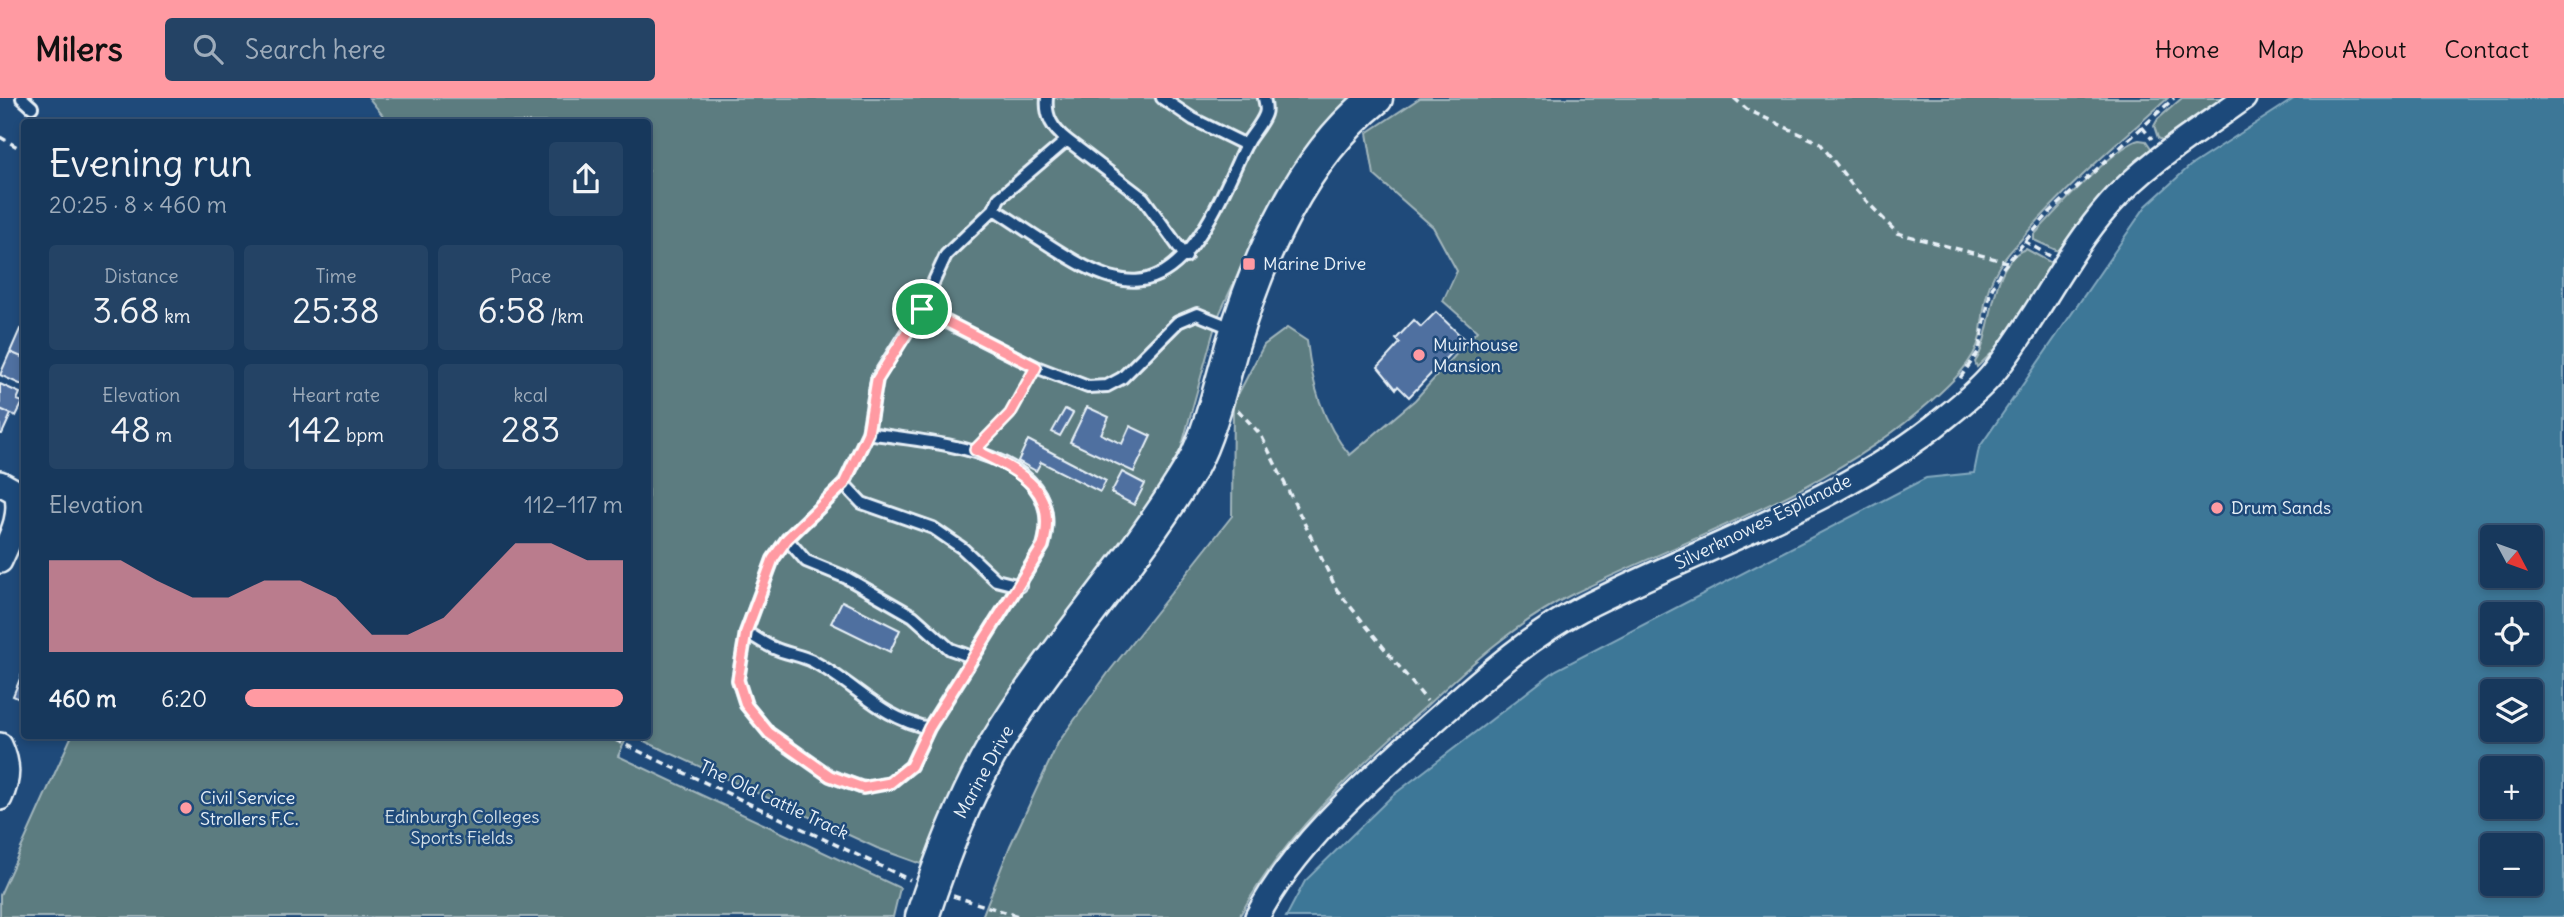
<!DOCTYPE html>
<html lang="en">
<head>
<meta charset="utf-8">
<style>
	:root { --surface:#17385c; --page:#244365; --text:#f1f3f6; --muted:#9eacbb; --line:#365272; --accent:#ff9aa2 }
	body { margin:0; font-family:Delius,sans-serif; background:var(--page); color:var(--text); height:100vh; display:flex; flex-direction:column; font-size:26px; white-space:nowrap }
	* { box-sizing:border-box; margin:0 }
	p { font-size:23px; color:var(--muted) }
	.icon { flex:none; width:38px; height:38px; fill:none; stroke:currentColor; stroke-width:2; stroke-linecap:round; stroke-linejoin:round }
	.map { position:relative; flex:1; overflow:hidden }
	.details { position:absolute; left:21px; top:21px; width:630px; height:620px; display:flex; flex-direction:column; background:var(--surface); border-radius:7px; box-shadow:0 4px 10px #0003,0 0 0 2px var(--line) }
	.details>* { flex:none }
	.needle { width:46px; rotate:131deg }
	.controls { position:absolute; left:2480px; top:427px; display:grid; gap:14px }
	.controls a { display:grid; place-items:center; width:63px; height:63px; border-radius:7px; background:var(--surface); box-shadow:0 4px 10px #0003,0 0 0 2px var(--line); font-size:35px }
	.pin { position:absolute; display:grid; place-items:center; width:60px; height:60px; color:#fff; margin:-30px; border:4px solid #fff; border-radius:50%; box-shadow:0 2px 7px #0007 }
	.round { display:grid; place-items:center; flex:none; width:74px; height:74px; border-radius:7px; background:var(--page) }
	.headline { display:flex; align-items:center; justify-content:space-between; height:119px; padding:0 28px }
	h1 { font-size:38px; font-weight:600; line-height:52px }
	.stats { display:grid; grid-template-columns:repeat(3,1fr); gap:10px; height:119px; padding:7px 28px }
	.stats div { display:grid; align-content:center; border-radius:7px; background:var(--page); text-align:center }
	.stats b { font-size:35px; font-weight:600 }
	.stats small { font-size:19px; font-weight:400 }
	.stats p { font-size:19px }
	.chart { height:196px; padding:14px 28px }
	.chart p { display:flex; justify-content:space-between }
	.chart svg { width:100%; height:126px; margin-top:7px; fill:var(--accent); opacity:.7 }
	ul { padding:0 28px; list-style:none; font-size:23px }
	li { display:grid; grid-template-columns:112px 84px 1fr; align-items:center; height:52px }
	li i { height:18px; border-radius:9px; background:var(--accent) }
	header { display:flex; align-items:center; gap:42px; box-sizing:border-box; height:98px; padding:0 35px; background:var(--accent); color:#111 }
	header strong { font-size:33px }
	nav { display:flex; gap:38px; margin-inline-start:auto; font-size:24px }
	.search { width:490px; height:63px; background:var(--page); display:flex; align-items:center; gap:18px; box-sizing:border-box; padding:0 24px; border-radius:7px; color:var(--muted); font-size:26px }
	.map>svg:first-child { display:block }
	.green { fill:#5b7b80; stroke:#a2b6bc; stroke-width:2 }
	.water { fill:#3e7797; stroke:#82a8be; stroke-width:2; fill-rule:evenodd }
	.building { fill:#4f70a0; stroke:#e8f1f8; stroke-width:2 }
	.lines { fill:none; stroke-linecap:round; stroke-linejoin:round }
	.lane-casing { stroke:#e8f1f8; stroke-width:16 }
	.street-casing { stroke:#e8f1f8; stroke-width:28 }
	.secondary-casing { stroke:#e8f1f8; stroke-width:37 }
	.path { stroke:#e8f1f8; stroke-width:3.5; stroke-dasharray:7 5; stroke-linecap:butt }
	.lane { stroke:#1f4a7a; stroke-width:10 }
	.street { stroke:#1f4a7a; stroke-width:23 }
	.secondary { stroke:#1f4a7a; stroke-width:32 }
	.route-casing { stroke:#fff; stroke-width:14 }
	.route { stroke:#ff9aa2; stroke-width:9 }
	.poi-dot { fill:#ff9aa2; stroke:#1f4a7a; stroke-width:2.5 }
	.labels { text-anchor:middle; stroke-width:5; stroke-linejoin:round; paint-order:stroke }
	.poi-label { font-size:18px; fill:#e8f1f8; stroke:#1f4a7a; text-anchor:start }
	.street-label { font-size:18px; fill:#e8f1f8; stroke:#1f4a7a }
	.park-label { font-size:18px; fill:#d3dfe6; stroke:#1f4a7a }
</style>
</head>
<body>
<header>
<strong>Milers</strong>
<div class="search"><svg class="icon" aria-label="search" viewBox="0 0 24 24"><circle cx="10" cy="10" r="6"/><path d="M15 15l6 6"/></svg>Search here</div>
<nav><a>Home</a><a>Map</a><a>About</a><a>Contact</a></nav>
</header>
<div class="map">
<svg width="2564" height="819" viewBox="0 0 2564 819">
	<rect width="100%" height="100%" fill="#1f4a7a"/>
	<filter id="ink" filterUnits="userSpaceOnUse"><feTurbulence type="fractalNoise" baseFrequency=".0143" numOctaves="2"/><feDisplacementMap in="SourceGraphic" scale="14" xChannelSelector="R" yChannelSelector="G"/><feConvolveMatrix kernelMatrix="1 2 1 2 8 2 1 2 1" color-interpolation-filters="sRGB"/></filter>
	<g filter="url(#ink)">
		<path class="green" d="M369,0H1353L1333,18L1277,92L1217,221L1181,351L1135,432L924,767L877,750L631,637H648V24H388Z
			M1420,0H2168C2119,44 2068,87 2025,137C2016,148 2004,159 1997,172C1984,194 1984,215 1980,239C1975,264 1948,288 1930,304C1828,395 1691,438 1571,497C1515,525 1469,568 1424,610C1354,673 1285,736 1239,819H982L1010,748L1058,645L1108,575L1232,418L1233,306L1264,247L1287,230L1307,243C1312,285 1322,325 1350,357L1415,302L1477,233L1443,203L1457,173L1433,129L1374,77L1367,35Z
			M2182,0H2224L2164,43L2158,40L2154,28L2158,21Z
			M2139,42L2146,43L2151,50V58L2111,87L2058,153L2034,142V137C2053,116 2115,48 2139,42Z
			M2026,151L2050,164V168L1997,250L1977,269L1975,264C1994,237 1989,162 2026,151Z
			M72,637H628L618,658L900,790L893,819H0V797Z"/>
		<path class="water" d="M2295,0H2564V819H1286L1305,783L1392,698L1556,572L1926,380L1974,375L1979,350L2146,108L2190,68ZM2492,439H2530V478H2492ZM2492,516H2530V555H2492ZM2492,593H2530V632H2492ZM2492,670H2530V709H2492ZM2492,747H2530V786H2492Z"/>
		<path class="building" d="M1436,214L1464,241L1409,299L1398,288L1396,291L1378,269L1400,245L1396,241L1414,222L1421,229Z
			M20,231L24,233V260L10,254Z
			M10,254L24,260V288L0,277Z
			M0,286L20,295L17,302L23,304L16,318L0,311Z
			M1087,309L1109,319L1101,336L1122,346L1130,328L1151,338L1134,374L1070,344Z
			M0,311L11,316L2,336H0Z
			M1065,311L1073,315L1060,338L1052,334Z
			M1028,342L1106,383L1100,394L1041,364L1036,373L1018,363Z
			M1122,374L1145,386L1134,407L1111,395Z
			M842,503L900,532L890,554L831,525Z
			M24,571V603L13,598Z"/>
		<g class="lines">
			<defs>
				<path id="lane" d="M22,0L32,9
					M1162,0L1193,21L1246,47
					M1067,42L1143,100L1186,159
					M994,111C1103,181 1157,239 1227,87C1234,73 1240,57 1248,43C1253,35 1262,25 1265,16C1267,11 1265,5 1264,0
					M921,211L1036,269L1088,289L1107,288L1122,280L1178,224L1197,216L1234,231
					M868,335C931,345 1070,351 1043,448L929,630L911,668L890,685L863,690L830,678L769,635L746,607L738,582L746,534L773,461L787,441L844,386L868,335L877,281L921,211L946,157L994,111L999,100L1067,42C1053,31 1045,19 1047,0
					M844,386L862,405L933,430L962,450L996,482L1020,488
					M787,441L806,463L845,479L913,518L950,551L972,559
					M746,534C755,539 764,546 774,550C786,556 802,557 814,564C857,587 880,620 929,630"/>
				<path id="street" d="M0,385L16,394C23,419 10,440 0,463
					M0,647C9,666 9,681 0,700
					M1257,819C1295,745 1371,680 1432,625C1480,583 1526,540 1583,510C1702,449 1844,404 1947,318C1962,306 1979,292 1991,278C2035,224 2064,158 2110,106C2147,64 2199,33 2244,0"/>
				<path id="secondary" d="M922,819C941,761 963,702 994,649C1053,551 1133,467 1192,368C1209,338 1222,283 1232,248C1259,158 1301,60 1376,0"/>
			</defs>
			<use href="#lane" class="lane-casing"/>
			<use href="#street" class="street-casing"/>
			<use href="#secondary" class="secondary-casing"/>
			<path class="path" d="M1734,0L1748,12L1820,45L1855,91L1897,135L2007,164
				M2142,29L2152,41
				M0,39L24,53
				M2024,143L2050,158
				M1960,280L1979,253L1990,195L2001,172L2049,115L2174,0
				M1238,312L1261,337L1337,492L1427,603
				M984,343L1010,315L1030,279
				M605,637L910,782
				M953,798L1021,819"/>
			<use href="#lane" class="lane"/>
			<use href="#street" class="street"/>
			<use href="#secondary" class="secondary"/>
		</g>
	</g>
	<g class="lines" filter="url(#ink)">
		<defs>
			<path id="route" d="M922,211L1036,269L1010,316L975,352C1020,374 1059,390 1043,448L929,630L911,668L890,685L863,690L830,678L769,635L746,607L738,582L746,534L773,461L787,441L844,386L868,335L877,282Z"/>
		</defs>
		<use href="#route" class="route-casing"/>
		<use href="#route" class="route"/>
	</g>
	<g class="poi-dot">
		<rect x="1242" y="159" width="14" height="14" rx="3.5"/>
		<circle cx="1419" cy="257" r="7"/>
		<circle cx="2217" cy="410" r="7"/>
		<circle cx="186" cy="710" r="7"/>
	</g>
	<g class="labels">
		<g class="poi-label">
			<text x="1263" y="172">Marine Drive</text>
			<text x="1433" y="253">Muirhouse<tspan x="1433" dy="21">Mansion</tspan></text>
			<text x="2231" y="416">Drum Sands</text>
			<text x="200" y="706">Civil Service<tspan x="200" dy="21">Strollers F.C.</tspan></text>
		</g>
		<g class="street-label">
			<text transform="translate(1763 424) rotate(-26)" y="6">Silverknowes Esplanade</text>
			<text transform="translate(984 674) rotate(-61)" y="6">Marine Drive</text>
			<text transform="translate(774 702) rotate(25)" y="6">The Old Cattle Track</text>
		</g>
		<g class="park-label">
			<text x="462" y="725">Edinburgh Colleges<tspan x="462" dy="21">Sports Fields</tspan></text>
		</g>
	</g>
</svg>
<div class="controls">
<a><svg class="needle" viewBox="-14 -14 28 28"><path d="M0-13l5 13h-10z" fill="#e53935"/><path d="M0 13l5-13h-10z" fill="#9eacbb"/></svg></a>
<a><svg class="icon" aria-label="locate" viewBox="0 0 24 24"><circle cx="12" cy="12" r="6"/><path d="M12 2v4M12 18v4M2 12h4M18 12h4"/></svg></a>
<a><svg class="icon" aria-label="layers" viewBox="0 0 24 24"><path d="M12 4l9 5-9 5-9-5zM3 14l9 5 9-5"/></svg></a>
<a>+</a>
<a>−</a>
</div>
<div class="pin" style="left:922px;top:211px;background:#1e9e55"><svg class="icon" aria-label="arrive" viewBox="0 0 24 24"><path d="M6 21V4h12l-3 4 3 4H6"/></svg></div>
<section class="details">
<div class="headline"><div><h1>Evening run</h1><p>20:25 · 8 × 460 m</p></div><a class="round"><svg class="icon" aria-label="share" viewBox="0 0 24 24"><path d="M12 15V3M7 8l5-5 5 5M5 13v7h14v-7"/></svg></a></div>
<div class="stats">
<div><p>Distance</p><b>3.68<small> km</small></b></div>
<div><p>Time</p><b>25:38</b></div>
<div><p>Pace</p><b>6:58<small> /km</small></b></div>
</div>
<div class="stats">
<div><p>Elevation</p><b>48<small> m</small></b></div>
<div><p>Heart rate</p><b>142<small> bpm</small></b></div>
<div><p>kcal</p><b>283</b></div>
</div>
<div class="chart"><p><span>Elevation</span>112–117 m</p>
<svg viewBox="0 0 160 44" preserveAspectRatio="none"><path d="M0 44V12L10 12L20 12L30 19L40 25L50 25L60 19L70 19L80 25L90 38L100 38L110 32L120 19L130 6L140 6L150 12L160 12V44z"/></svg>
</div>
<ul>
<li><b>460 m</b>6:20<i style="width:100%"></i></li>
</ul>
</section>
</div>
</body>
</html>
